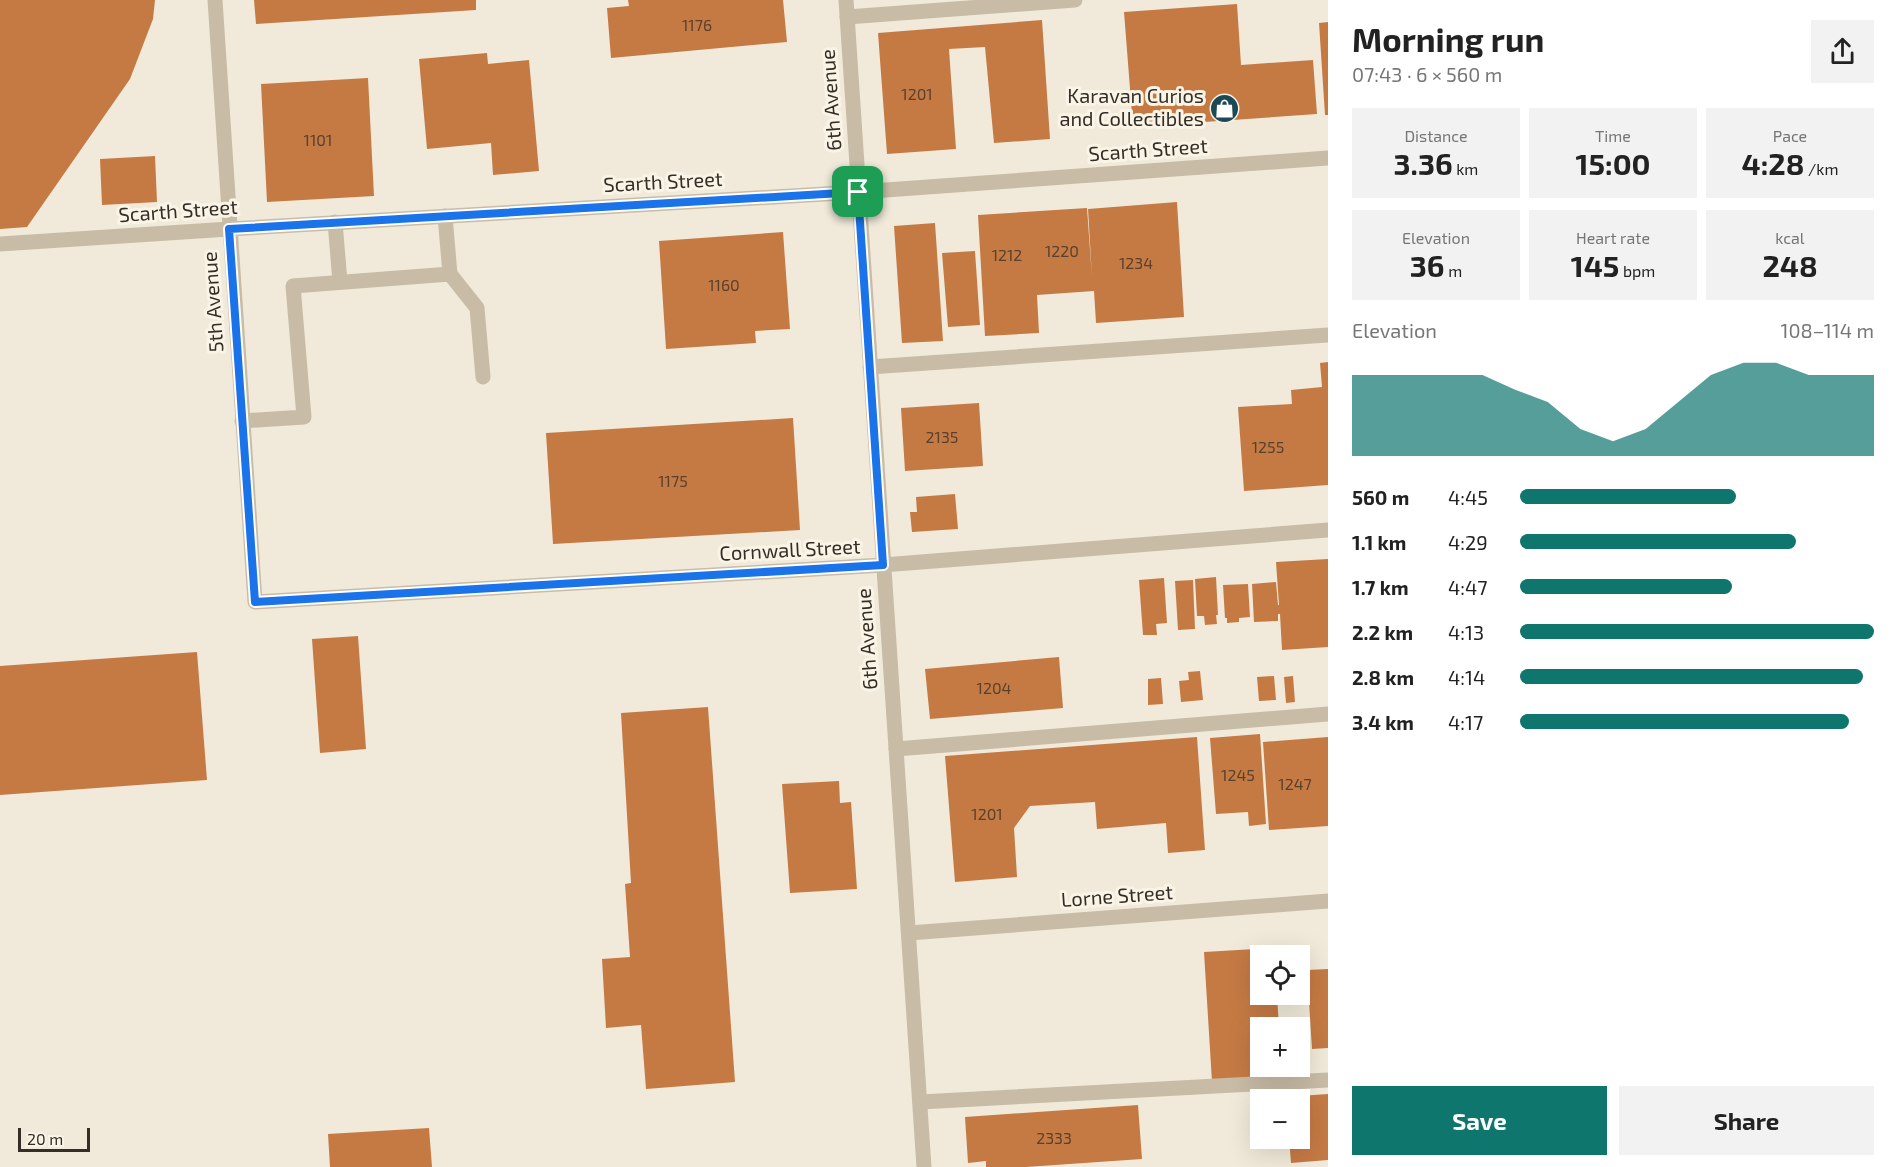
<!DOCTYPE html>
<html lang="en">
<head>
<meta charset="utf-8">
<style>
	:root { --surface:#fff; --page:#f2f2f2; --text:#222; --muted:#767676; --accent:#0f766e }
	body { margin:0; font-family:"Exo 2",sans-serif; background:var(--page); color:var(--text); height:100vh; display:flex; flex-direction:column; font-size:22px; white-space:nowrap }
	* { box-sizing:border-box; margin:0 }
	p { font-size:20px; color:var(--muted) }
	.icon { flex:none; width:33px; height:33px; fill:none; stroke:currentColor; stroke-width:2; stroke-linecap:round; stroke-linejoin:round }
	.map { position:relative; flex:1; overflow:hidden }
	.side { display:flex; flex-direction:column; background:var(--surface); width:570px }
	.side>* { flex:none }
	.fabs { position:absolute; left:1250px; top:945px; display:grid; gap:12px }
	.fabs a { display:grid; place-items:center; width:60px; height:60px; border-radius:0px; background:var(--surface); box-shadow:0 6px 24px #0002; font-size:30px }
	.scale { position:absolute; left:18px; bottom:15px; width:72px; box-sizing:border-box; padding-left:6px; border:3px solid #352e27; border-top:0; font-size:16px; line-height:21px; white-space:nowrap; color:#352e27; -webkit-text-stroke:4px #f9f4e6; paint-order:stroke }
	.pin { position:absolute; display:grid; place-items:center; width:51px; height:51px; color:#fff; margin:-26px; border-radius:12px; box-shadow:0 3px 9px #0006 }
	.round { display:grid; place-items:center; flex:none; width:63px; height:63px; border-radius:0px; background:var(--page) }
	.headline { display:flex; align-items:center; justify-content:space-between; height:102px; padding:0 24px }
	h1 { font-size:33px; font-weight:700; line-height:45px }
	.stats { display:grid; grid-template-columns:repeat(3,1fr); gap:9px; height:102px; padding:6px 24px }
	.stats div { display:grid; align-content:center; border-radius:0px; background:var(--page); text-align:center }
	.stats b { font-size:30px; font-weight:700 }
	.stats small { font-size:16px; font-weight:400 }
	.stats p { font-size:16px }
	.chart { height:168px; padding:12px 24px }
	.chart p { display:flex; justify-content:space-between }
	.chart svg { width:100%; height:108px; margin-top:6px; fill:var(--accent); opacity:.7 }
	.button { display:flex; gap:12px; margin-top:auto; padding:12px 24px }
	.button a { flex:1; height:69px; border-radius:0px; background:var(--accent); color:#fff; font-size:24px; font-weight:700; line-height:69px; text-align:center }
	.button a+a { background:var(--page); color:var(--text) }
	ul { padding:0 24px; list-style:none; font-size:20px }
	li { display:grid; grid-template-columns:96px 72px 1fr; align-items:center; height:45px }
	li i { height:15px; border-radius:8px; background:var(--accent) }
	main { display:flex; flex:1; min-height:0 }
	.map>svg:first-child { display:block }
	.building { fill:#c57a44 }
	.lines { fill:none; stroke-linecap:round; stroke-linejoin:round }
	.service { stroke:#c9bca6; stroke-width:15 }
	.minor { stroke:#c9bca6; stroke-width:15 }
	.route-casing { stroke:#fff; stroke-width:12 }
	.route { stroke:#1a73e8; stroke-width:8 }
	.labels { text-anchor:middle; stroke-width:6; stroke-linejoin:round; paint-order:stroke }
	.number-label { font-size:16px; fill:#59412e }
	.poi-label { font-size:20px; fill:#352e27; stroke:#f9f4e6; text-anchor:end }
	.street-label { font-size:20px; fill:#352e27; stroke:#f9f4e6 }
</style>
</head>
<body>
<main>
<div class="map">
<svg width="1328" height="1167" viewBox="0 0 1328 1167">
	<rect width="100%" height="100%" fill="#f1eada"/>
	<path class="building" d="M0,0H155L153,19L130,79L27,227L0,229Z
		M254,0H476V10L256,24Z
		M628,0H783L787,42L611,58L607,8L629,6Z
		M1237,4L1241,65L1313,60L1317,114L1133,127L1124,12Z
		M1042,20L1050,139L994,143L985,47L949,49L956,149L887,154L878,33Z
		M1328,22V115H1325L1319,23Z
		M487,53L488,64L529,60L539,171L493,175L491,143L427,149L419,59Z
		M368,78L374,196L267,202L261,84Z
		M155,156L157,202L102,205L100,159Z
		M1177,202L1184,317L1096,323L1094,291L1037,295L1039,333L985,336L978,215L1087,208L1092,277L1088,209Z
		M935,223L943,341L902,343L894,226Z
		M783,232L790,329L755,331L756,343L666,349L659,241Z
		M975,251L980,325L948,327L942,253Z
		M1328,362V485L1244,491L1238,407L1292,404L1291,390L1322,387L1320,363Z
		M979,403L983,466L905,471L901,408Z
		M793,418L800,530L553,544L546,433Z
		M955,494L958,529L912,532L910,512H917L916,497Z
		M1328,559V647L1282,650L1280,614H1278V621L1254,622L1252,584L1276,582L1278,605H1279L1276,562Z
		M1216,577L1218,615H1216L1217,624L1205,625L1204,616H1197L1195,579Z
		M1164,578L1167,623L1156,624L1157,635H1143L1139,580Z
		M1193,580L1195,629L1178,630L1175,581Z
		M1248,584L1250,617L1239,618V622L1227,623V618H1225L1223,585Z
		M358,636L366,749L320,753L312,639Z
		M197,652L207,780L0,795V666Z
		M1059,657L1063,708L930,719L925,669Z
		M1200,671L1203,700L1181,702L1179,681L1189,680L1188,672Z
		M1274,676L1276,700L1259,701L1257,677Z
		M1293,676L1295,702L1286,703L1284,677Z
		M1161,678L1163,704L1148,705V679Z
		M708,707L735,1082L646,1089L641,1025L606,1028L602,959L630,957L625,884L631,883L621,713Z
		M1260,734L1266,824L1249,826L1248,812L1216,814L1210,738Z
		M1197,737L1205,850L1168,853L1166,823L1097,829L1095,802L1030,806L1014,828L1017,877L955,882L945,756Z
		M1328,737V826L1269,830L1263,742Z
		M839,781L840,803L851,802L857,889L790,893L782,784Z
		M1274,948L1275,956H1260V994H1277L1279,1028H1260V1066H1281L1282,1078L1212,1082L1204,952Z
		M1328,969V1048L1312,1049L1307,970Z
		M1328,1094V1160L1291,1163L1289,1138H1299V1100H1286L1285,1097Z
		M1138,1105L1142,1159L1026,1167H986V1161L968,1163L965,1117Z
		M429,1128L432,1167H330L328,1134Z"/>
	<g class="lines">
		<path class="service" d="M847,17L1075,0
			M335,222L340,282
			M450,274L477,308L483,377
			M870,367L1328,335
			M242,421L304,417L293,286L450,274L445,216
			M896,749L1328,714
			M920,1102L1328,1080"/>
		<path class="minor" d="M215,0L255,602L883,565L1328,530
			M846,0L924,1167
			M0,244L229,229L858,192L1328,158
			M909,933L1328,901"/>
	</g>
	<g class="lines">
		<defs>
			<path id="route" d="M858,192L883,565L255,602L229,229Z"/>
		</defs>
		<use href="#route" class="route-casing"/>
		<use href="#route" class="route"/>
	</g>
	<defs>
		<symbol id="shop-disc" viewBox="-11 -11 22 22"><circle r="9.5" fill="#1d4956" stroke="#f9f4e6"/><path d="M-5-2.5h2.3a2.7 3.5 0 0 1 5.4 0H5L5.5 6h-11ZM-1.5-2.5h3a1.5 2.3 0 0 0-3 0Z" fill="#fff"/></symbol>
	</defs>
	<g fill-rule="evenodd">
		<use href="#shop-disc" x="1208" y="92" width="33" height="33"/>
	</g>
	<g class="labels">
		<g class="number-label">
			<text x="697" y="31">1176</text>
			<text x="917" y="100">1201</text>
			<text x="318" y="146">1101</text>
			<text x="1062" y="257">1220</text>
			<text x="1007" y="261">1212</text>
			<text x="1136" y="269">1234</text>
			<text x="724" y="291">1160</text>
			<text x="942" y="443">2135</text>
			<text x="1268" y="453">1255</text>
			<text x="673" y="487">1175</text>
			<text x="994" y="694">1204</text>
			<text x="1238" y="781">1245</text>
			<text x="1295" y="790">1247</text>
			<text x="987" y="820">1201</text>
			<text x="1054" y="1144">2333</text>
		</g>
		<g class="poi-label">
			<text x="1204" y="103">Karavan Curios<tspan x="1204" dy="23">and Collectibles</tspan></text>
		</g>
		<g class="street-label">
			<text transform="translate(831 100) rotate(-94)" y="7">6th Avenue</text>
			<text transform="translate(1148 150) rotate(-4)" y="7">Scarth Street</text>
			<text transform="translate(663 182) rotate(-3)" y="7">Scarth Street</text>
			<text transform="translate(178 211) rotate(-4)" y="7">Scarth Street</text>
			<text transform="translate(213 302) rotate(-94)" y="7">5th Avenue</text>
			<text transform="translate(790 550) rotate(-3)" y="7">Cornwall Street</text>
			<text transform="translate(867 639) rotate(-94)" y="7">6th Avenue</text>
			<text transform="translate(1117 896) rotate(-4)" y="7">Lorne Street</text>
		</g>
	</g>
</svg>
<div class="fabs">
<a><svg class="icon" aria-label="locate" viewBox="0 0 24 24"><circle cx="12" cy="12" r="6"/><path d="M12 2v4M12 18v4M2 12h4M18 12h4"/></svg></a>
<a>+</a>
<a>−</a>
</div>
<div class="scale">20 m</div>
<div class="pin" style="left:858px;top:192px;background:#1e9e55"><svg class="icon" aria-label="arrive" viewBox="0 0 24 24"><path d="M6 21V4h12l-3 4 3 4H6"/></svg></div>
</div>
<section class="side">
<div class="headline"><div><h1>Morning run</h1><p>07:43 · 6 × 560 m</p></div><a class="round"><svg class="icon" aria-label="share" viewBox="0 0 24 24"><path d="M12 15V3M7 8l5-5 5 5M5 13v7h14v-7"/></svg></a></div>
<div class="stats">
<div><p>Distance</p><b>3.36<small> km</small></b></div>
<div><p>Time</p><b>15:00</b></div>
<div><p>Pace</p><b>4:28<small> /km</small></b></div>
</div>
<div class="stats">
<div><p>Elevation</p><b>36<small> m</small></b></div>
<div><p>Heart rate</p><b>145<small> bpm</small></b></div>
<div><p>kcal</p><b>248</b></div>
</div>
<div class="chart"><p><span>Elevation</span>108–114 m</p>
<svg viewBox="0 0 160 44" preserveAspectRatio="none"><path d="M0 44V11L10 11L20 11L30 11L40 11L50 17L60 22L70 33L80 38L90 33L100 22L110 11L120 6L130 6L140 11L150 11L160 11V44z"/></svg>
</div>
<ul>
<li><b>560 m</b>4:45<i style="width:61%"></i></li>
<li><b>1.1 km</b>4:29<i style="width:78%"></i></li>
<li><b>1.7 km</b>4:47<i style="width:60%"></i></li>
<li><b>2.2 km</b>4:13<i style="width:100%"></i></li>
<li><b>2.8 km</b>4:14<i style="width:97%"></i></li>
<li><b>3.4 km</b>4:17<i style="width:93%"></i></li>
</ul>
<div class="button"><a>Save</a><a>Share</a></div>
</section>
</main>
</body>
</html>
